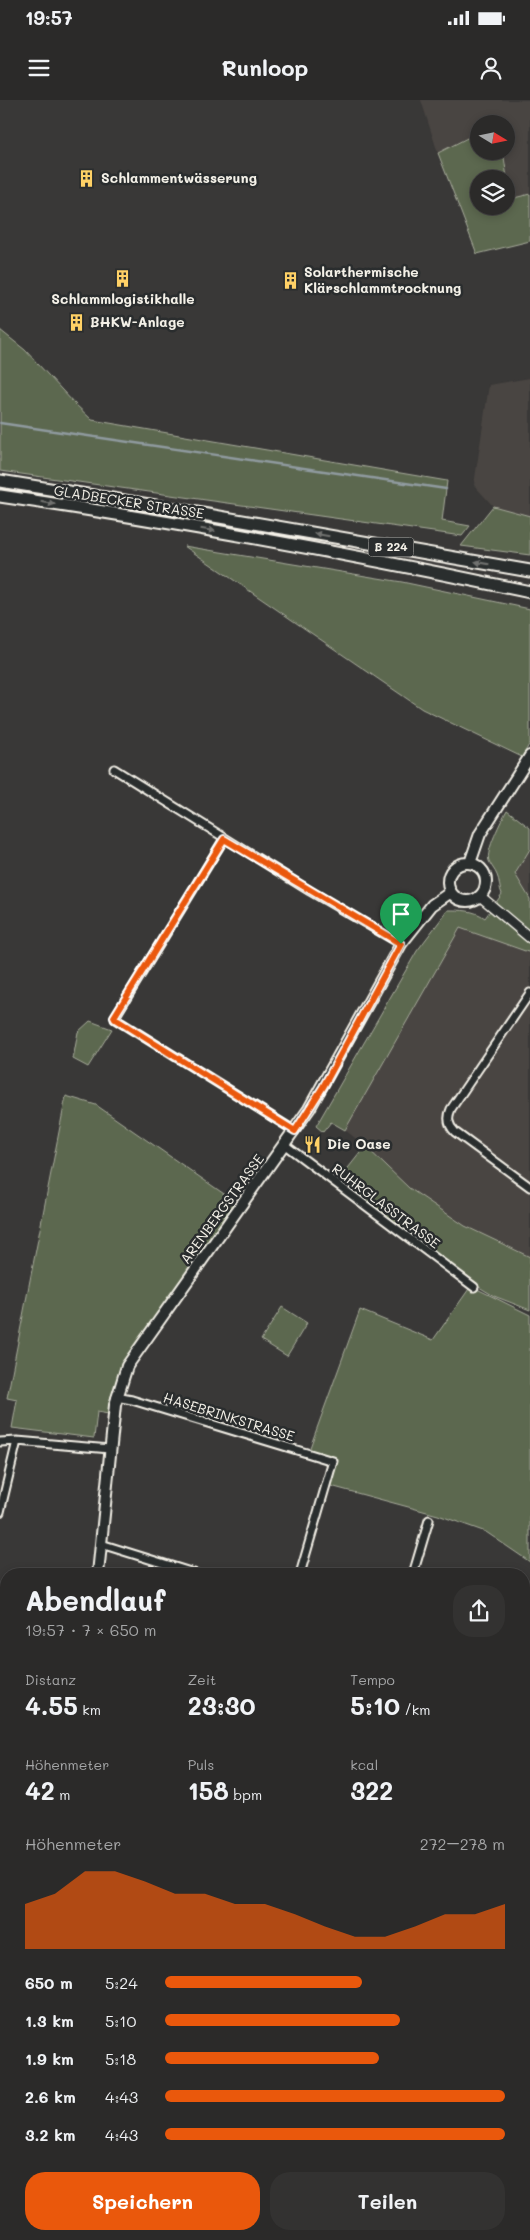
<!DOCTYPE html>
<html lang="de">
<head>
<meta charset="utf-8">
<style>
	:root { --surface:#2b2a29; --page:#333231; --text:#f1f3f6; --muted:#a6a7a8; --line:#474646; --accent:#ea580c }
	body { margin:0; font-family:Mali,sans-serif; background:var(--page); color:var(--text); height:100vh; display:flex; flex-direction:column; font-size:19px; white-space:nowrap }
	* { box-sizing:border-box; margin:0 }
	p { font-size:16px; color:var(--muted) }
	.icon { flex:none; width:28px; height:28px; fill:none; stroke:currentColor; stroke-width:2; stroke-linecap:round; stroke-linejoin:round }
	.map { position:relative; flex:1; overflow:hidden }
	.side { position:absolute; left:0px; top:1468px; width:530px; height:672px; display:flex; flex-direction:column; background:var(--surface); border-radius:20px 20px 0 0; box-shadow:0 2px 8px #0003,0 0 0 1px var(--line) }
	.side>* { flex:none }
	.needle { width:32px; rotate:100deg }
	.controls { position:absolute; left:470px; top:15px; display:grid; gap:10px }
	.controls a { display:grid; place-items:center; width:45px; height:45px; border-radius:50%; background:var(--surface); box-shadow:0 2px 8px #0003,0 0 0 1px var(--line); font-size:25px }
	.pin { position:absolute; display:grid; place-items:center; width:42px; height:42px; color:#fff; margin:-51px -21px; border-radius:50% 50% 50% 0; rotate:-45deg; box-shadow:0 0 5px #0007 }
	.pin .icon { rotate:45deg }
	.round { display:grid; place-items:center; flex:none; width:52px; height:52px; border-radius:20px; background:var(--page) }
	.summary { display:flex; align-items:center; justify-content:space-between; height:85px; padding:0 25px }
	h1 { font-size:28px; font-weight:700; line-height:38px }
	.metrics { display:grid; grid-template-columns:repeat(3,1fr); gap:8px; height:85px; padding:5px 25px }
	.metrics div { display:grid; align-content:center }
	.metrics b { font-size:25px; font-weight:700 }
	.metrics small { font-size:14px; font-weight:400 }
	.metrics p { font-size:14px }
	.chart { height:140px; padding:10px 25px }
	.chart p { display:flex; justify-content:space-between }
	.chart svg { width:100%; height:90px; margin-top:5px; fill:var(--accent); opacity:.7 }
	.action { display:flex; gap:10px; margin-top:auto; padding:10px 25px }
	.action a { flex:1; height:58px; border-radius:20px; background:var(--accent); color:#fff; font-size:20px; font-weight:700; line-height:58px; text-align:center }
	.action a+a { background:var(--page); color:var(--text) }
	ul { padding:0 25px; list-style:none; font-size:16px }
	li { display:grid; grid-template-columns:80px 60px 1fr; align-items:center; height:38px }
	li i { height:12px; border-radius:6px; background:var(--accent) }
	.status { display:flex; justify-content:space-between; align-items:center; height:35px; padding:0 25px; background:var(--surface); direction:ltr }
	.status svg { height:14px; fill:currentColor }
	header { display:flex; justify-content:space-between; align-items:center; height:65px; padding:0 25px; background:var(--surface); font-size:22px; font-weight:700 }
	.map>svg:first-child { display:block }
	.built { fill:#4a4542 }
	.green { fill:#5c674f; stroke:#a8ac9c; fill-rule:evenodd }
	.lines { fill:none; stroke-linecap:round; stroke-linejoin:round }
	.stream { stroke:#909ba0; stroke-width:2.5 }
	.minor-casing { stroke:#f4f1e8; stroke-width:11 }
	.tertiary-casing { stroke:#f4f1e8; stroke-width:12 }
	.secondary-casing { stroke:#f4f1e8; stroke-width:14 }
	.trunk-casing { stroke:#f4f1e8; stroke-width:15 }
	.minor { stroke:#2a2d2e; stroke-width:7 }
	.tertiary { stroke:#2a2d2e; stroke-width:9 }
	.secondary { stroke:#2a2d2e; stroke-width:10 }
	.trunk { stroke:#2a2d2e; stroke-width:11 }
	.tram { stroke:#f4f1e8; stroke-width:1 }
	.oneway { fill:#71726f }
	.route-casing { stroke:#fff; stroke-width:10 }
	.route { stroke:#ea580c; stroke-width:6 }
	.labels { text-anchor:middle; stroke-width:5; stroke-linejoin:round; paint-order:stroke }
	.shield { fill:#2a2d2e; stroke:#b7b6b0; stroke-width:1 }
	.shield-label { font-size:12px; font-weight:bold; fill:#f4f1e8 }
	.poi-label { font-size:14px; font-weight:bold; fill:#f4f1e8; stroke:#2a2d2e; text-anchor:start }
	.street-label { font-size:14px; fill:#f4f1e8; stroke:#2a2d2e }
</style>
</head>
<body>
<div class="status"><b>19:57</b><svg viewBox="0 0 49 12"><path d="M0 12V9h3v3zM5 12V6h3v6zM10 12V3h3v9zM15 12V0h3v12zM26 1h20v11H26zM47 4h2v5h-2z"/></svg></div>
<header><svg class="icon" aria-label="menu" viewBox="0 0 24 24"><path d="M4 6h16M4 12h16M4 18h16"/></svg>Runloop<svg class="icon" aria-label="person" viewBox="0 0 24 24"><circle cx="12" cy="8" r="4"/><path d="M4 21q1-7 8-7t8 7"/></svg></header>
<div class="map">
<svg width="530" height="2140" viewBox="0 0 530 2140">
	<rect width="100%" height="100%" fill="#393837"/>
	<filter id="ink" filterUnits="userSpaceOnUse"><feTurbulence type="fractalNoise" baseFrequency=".02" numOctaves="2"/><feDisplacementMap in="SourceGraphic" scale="10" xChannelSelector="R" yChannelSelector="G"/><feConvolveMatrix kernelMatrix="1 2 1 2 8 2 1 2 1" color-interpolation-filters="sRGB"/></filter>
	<g filter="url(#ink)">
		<path class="built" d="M421,0H530V94L510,99L504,58L500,51H506V24H479V32L438,53Z
			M530,278V416L493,406L474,385L489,285Z
			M530,749V799L515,774Z
			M460,828L528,852L530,851V1157L465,1126L409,1088L364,1045L345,1030Z
			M524,2060L530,2062V2140H491L493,2134H524Z"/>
		<path class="green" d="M479,32V51H500L504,57L510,99L530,94V141L477,154L438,53ZM479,79H506V106H479Z
			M0,230L25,250L74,303L92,320L447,381L442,421L470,426L462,436L0,371Z
			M493,406L530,416V455L461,446Z
			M184,446L402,482L530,509V643L522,657L422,609Z
			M507,710L530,728V749L515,774L530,799V851L528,852L460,828L345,1030L331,1022L323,1032L316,1026L417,851L448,810C461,810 474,810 485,818L502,794C499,788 500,781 497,775C495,770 491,766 489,761C485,752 502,719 507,710Z
			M90,921L112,929L88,967L73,959L78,932Z
			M66,996L96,1005L227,1096L238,1108L132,1256L114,1315L97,1312L94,1338L12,1328L17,1300L7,1298Z
			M364,1045L409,1088L465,1126L530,1157V1210L494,1196L474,1184L337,1082L360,1053Z
			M471,1186L530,1215V1462L486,1432L438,1415L327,1385L335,1361L308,1353L360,1210L433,1240Z
			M282,1207L307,1223L287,1256L261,1240Z
			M0,2033C8,2063 9,2091 0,2120Z"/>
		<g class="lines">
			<path class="stream" d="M0,323L446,389"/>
			<defs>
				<path id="minor" d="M114,669L310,791L401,844
					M224,739L115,917V919L295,1031
					M530,893L451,1009C447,1018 448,1025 455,1032L530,1087
					M285,1045L474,1187
					M116,1297L132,1300L333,1361L300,1474
					M0,1342L17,1341L110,1349
					M0,1412L17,1341
					M101,1444L197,1474
					M413,1474L429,1420
					M524,1573L530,1575
					M524,1749L530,1747
					M524,2037L530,2017
					M127,2134L150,2140
					M459,2134L462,2135
					M107,2140V2134
					M210,2140L212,2134
					M357,2140L359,2134"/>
				<path id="tertiary" d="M480,796L530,838"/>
				<path id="secondary" d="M470,763L480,734L530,656
					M448 782a19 19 0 1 1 38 0a19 19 0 1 1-38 0Z
					M98,1474L115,1305L127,1266L309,1009L401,844L432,805L451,792
					M0,1880L6,1882
					M0,1892L6,1894
					M524,2045L530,2047"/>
				<path id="trunk" d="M0,381L168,408L530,471
					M0,396C178,422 354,455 530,492"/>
			</defs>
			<use href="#minor" class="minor-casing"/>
			<use href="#tertiary" class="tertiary-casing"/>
			<use href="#secondary" class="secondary-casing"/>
			<use href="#trunk" class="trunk-casing"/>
			<use href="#minor" class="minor"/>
			<use href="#tertiary" class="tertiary"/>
			<use href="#secondary" class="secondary"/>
			<use href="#trunk" class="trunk"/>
			<path class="tram" d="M0,1885L6,1888
				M524,2047L530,2049"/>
		</g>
		<defs><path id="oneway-solid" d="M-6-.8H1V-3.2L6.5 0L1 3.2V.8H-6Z" transform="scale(1.25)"/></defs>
		<g class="oneway">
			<use href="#oneway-solid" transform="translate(48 403) rotate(10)"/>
			<use href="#oneway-solid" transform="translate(208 430) rotate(9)"/>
			<use href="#oneway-solid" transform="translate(322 435) rotate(-170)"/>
			<use href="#oneway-solid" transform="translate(482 463) rotate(-170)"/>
		</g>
	</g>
	<g class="lines" filter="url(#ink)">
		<defs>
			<path id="route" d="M224,739L401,844L323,987L295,1031L115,919L114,917Z"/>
		</defs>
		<use href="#route" class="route-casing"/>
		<use href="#route" class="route"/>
	</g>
	<defs>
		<symbol id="building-bare" viewBox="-9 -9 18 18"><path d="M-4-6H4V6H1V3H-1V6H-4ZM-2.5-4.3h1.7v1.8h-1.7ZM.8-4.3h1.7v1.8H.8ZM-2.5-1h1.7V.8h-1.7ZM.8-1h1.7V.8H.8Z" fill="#ffd166" stroke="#2a2d2e" stroke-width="2.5" paint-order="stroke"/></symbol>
		<symbol id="restaurant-bare" viewBox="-9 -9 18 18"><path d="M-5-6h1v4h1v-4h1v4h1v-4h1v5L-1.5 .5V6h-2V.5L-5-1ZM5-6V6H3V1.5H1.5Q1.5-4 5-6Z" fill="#ffd166" stroke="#2a2d2e" stroke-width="2.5" paint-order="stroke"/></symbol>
	</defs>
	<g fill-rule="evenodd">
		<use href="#building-bare" x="74" y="66" width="25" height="25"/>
		<use href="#building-bare" x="110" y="166" width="25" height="25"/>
		<use href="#building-bare" x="278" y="168" width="25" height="25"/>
		<use href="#building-bare" x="64" y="210" width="25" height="25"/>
		<use href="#restaurant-bare" x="300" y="1032" width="25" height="25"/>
	</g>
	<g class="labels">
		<rect class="shield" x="368.5" y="437.5" width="45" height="19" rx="4"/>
		<g class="shield-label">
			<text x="391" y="451">B 224</text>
		</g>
		<g class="poi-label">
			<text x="101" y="83">Schlammentwässerung</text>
			<text x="304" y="177">Solarthermische<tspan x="304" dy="16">Klärschlammtrocknung</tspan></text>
			<text x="123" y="204" text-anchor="middle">Schlammlogistikhalle</text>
			<text x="90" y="227">BHKW-Anlage</text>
			<text x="327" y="1049">Die Oase</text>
		</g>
		<g class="street-label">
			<text transform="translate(129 402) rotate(9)" y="5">GLADBECKER STRASSE</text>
			<text transform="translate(386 1106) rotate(37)" y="5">RUHRGLASSTRASSE</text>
			<text transform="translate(222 1109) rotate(-54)" y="5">ARENBERGSTRASSE</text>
			<text transform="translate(229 1317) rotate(17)" y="5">HASEBRINKSTRASSE</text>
		</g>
	</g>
</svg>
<div class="controls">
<a><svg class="needle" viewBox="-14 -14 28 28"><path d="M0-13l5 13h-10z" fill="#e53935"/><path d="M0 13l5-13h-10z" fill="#a6a7a8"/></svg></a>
<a><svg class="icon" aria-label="layers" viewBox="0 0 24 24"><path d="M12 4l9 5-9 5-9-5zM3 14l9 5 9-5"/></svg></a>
</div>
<div class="pin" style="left:401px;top:844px;background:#1e9e55"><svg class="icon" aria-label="arrive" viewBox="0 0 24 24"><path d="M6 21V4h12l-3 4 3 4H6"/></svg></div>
<section class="side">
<div class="summary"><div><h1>Abendlauf</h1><p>19:57 · 7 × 650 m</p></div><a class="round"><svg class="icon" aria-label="share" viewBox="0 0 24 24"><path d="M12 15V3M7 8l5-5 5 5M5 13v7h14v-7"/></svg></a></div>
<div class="metrics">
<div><p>Distanz</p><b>4.55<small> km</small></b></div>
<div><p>Zeit</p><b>23:30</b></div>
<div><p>Tempo</p><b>5:10<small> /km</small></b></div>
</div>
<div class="metrics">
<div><p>Höhenmeter</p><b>42<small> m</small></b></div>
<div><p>Puls</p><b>158<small> bpm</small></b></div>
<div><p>kcal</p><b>322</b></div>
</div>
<div class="chart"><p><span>Höhenmeter</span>272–278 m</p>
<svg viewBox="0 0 160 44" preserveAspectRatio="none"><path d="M0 44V22L10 17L20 6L30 6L40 11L50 17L60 17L70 22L80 22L90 27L100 33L110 38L120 38L130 33L140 27L150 27L160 22V44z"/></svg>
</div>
<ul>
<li><b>650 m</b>5:24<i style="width:58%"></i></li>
<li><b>1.3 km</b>5:10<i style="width:69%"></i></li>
<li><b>1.9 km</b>5:18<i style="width:63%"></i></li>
<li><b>2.6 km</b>4:43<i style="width:100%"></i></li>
<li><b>3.2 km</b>4:43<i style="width:100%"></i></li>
</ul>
<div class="action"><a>Speichern</a><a>Teilen</a></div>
</section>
</div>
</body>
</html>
